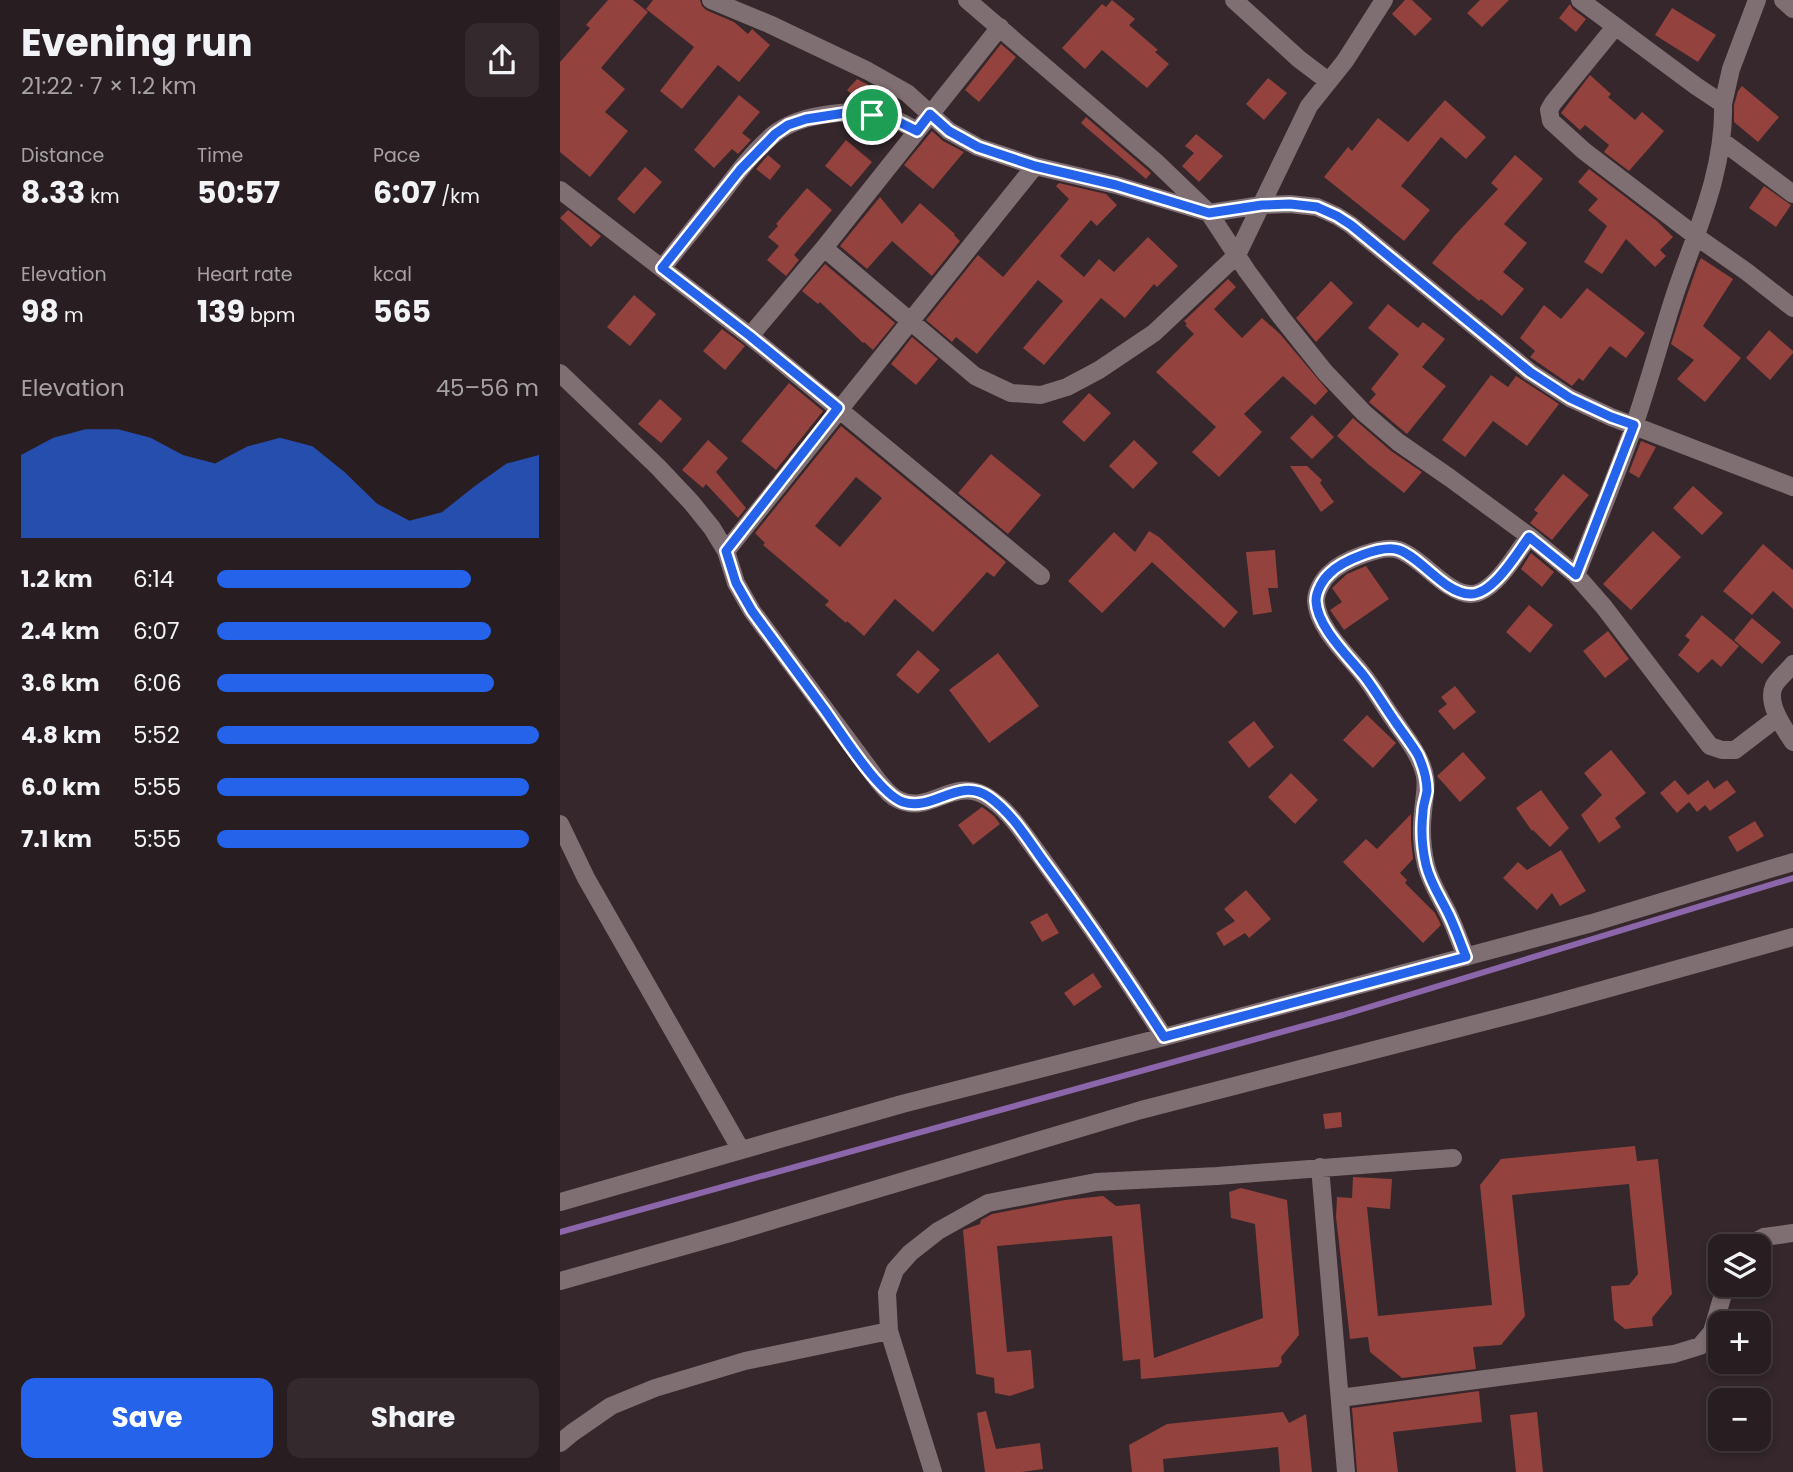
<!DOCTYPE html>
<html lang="en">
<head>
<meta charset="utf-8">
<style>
	:root { --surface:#281d20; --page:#342a2d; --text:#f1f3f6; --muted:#a5a2a5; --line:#443b3e; --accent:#2563eb }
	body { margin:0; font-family:Poppins,sans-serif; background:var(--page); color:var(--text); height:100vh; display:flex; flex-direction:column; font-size:26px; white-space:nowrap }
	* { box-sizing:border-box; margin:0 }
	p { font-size:23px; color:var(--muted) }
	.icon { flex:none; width:38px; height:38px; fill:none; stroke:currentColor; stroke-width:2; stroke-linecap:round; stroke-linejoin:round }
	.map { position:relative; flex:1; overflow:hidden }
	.details { display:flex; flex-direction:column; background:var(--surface); width:560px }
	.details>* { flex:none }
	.tools { position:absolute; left:1148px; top:1234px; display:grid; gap:14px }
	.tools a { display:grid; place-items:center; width:63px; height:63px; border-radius:14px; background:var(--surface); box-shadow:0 4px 10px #0003,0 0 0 2px var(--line); font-size:35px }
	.pin { position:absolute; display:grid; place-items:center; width:60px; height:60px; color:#fff; margin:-30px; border:4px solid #fff; border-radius:50%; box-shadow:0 2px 7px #0007 }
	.round { display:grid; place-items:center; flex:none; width:74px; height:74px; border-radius:14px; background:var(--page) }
	.summary { display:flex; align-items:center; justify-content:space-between; height:119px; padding:0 21px }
	h1 { font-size:38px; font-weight:700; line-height:52px }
	.figures { display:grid; grid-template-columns:repeat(3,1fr); gap:10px; height:119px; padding:7px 21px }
	.figures div { display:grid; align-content:center }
	.figures b { font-size:30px; font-weight:700 }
	.figures small { font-size:19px; font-weight:400 }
	.figures p { font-size:19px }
	.chart { height:196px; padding:14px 21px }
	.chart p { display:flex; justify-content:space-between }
	.chart svg { width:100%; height:126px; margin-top:7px; fill:var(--accent); opacity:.7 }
	.cta { display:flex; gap:14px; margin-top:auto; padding:14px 21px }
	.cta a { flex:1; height:80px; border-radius:14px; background:var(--accent); color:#fff; font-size:28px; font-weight:700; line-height:80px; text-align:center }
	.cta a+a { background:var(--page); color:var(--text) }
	ul { padding:0 21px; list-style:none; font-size:23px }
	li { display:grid; grid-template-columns:112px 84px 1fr; align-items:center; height:52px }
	li i { height:18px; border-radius:9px; background:var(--accent) }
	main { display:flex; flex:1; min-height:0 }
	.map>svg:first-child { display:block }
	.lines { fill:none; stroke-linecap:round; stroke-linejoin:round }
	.stream { stroke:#8c66ab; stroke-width:6 }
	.building { fill:#94423d; fill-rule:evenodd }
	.minor { stroke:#7f6e72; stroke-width:18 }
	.route-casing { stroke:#fff; stroke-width:14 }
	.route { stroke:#2563eb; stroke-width:9 }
</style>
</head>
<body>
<main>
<section class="details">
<div class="summary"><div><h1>Evening run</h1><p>21:22 · 7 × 1.2 km</p></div><a class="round"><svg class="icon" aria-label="share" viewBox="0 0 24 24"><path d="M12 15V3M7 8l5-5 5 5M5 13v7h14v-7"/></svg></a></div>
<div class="figures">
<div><p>Distance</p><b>8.33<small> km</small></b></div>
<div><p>Time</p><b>50:57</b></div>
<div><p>Pace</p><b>6:07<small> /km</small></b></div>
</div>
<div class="figures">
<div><p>Elevation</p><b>98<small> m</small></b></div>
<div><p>Heart rate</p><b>139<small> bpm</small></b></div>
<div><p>kcal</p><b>565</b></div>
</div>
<div class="chart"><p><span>Elevation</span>45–56 m</p>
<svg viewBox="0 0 160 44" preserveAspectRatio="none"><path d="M0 44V15L10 9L20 6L30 6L40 9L50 15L60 18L70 12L80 9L90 12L100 21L110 32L120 38L130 35L140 26L150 18L160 15V44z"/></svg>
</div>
<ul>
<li><b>1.2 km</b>6:14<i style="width:79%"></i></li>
<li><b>2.4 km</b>6:07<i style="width:85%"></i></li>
<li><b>3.6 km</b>6:06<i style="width:86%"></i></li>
<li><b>4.8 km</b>5:52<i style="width:100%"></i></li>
<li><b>6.0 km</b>5:55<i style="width:97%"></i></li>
<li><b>7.1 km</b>5:55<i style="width:97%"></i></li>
</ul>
<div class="cta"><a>Save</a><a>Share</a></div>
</section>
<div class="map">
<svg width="1233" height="1472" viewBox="0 0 1233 1472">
	<rect width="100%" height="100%" fill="#35272b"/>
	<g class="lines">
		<path class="stream" d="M0,1232L783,1015L1233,878"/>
	</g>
	<path class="building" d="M48,0H73L88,12L41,68L65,89L45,112L68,131L30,177L0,152V62L30,28L26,25Z
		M93,0H140L142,6L146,10L174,22L188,34L192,29L210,45L179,82L158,65L122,109L100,91L134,47L86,9Z
		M552,0L575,19L569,25L598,50L595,52L609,64L587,88L542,50L525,69L502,48L542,4L546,7Z
		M845,0H852L872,19L855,36L832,14Z
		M920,0H949L922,27L907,13Z
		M1010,4L1013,9L1026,19L1016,32L999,18Z
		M1112,8L1156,35L1138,62L1095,35Z
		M441,44L456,57L419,102L405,90Z
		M1030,75L1051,94L1048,97L1075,120L1082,112L1104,131L1069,171L1044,152L1049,145L1025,125L1020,130L1001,113Z
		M708,78L727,93L704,120L686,104Z
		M297,79L325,94L317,103L300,102L287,90Z
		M1182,86L1219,117L1198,142L1174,122V105L1178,91Z
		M179,95L200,112L182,133L191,140L178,154L172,149L154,168L134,150Z
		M885,100L926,137L906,159L881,137L841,186L870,210L844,241L764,177L788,147L792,151L818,118L848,142Z
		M526,117L591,173L586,179L521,123Z
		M372,131L383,141L404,152L373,189L344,165Z
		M636,134L663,156L639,182L622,166L634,153L625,146Z
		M286,140L312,162L291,187L265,166Z
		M208,155L221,166L210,180L196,169Z
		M955,155L983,179L944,224L967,243L943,272L964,289L942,316L921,299L919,301L872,263L895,235L938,189L931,183Z
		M85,167L102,182L74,214L57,199Z
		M1029,169L1097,221L1113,237L1100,250L1106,256L1095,267L1066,239L1042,274L1024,262L1047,226L1028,210L1038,199L1018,182Z
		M499,183L546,194L557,205L537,226L531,220L500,256L524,277L539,259L554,272L588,237L618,266L597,287L594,284L565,318L541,298L484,365L463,348L503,301L478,280L417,354L396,337L392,342L366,320L418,255L443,277L509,199L496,186Z
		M1204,186L1231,205L1216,227L1189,208Z
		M247,188L272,210L234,255L239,260L226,276L207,260L219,246L208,237L218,226L216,224Z
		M320,197L342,224L360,203L395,234L394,235L400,241L372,276L332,241L307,269L280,246Z
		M8,210L41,236L31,247L0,218Z
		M1141,258L1173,279L1143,326L1181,358L1145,402L1117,379L1134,360L1111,344L1126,298L1138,264Z
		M265,264L335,323L313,350L304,342L303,343L260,302L258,304L242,291Z
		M668,279L676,287L654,309L682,338L702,318L720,334L768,391L755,405L723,376L684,414L702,432L659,477L632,452L656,427L596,372L634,334L625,325L627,324L624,321Z
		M771,281L793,303L756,342L736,318Z
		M1027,288L1085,333L1066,358L1050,346L1023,381L1019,378L1012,386L970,357L975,351L960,338L984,305L1001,319Z
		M74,295L96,314L70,346L47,327Z
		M828,304L858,328L863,322L885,339L862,367L886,386L847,434L809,402L816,394L811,389L839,354L808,328Z
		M162,329L185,346L165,370L143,351Z
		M1209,330L1233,351V353L1210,380L1186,358Z
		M352,337L378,359L356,385L331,364Z
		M931,375L948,387L956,376L999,404L967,446L933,421L905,457L882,440Z
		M229,383L263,411L216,470L181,441Z
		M529,393L551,413L524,442L502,422Z
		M100,399L122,419L101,443L78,424Z
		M752,415L774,437L752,459L730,438Z
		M793,418L831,451L862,472L844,493L808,464L777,436Z
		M281,426L446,562L434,577L427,572L373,632L335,599L304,636L287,621L286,623L265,605L269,601L203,545L205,543L195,533ZM296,477L322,498L280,547L255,526Z
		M148,440L168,458L156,472L186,508L178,518L146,484L143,488L122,470Z
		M574,440L598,463L573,489L549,466Z
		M1081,441L1096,447L1079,478L1069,472Z
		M431,454L481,495L448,534L398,493Z
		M730,466H747L762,480L760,483L774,502L761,512Z
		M1003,474L1029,495L992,540L970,523L978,513L974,510Z
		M1133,486L1163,513L1142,535L1113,508Z
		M589,531L599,537L678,612L664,628L592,562L542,613L508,581L554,532L575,552Z
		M1093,531L1121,557L1071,610L1043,584Z
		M1203,544L1233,570V609L1213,591L1192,615L1163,591Z
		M715,550L718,588H708L712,612L693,615L686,552Z
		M971,553L994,572L982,587L961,569Z
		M806,566L829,599L784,630L770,610L782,602L772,588L787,574Z
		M969,605L993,625L970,653L946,632Z
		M1142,615L1179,646L1161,667L1152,659L1138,673L1118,655L1130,640L1125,636Z
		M1192,618L1221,642L1202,664L1174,640Z
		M1048,631L1069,659L1045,678L1023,651Z
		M358,650L380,670L358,694L336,675Z
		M438,653L479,706L429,743L389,690Z
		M895,686L916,712L894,730L878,711L887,704L881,697Z
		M807,715L836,743L813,768L783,740Z
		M694,721L714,747L689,768L668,742Z
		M1051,750L1086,793L1055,818L1061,827L1039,843L1021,815L1042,795L1024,773Z
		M903,752L926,778L900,802L877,776Z
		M731,773L758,800L735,824L708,797Z
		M1115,780L1128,795L1148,780L1154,789L1167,780L1176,792L1150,811L1145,805L1137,812L1129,802L1117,813L1100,793Z
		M981,790L1009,828L990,847L973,830L972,831L956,808Z
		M422,807L434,816L440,824L413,845L398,825Z
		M851,814V839L853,859L840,873L847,880L845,883L875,913L881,925L863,943L783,862L806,839L817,849Z
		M1195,821L1204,836L1177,852L1168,837Z
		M1001,850L1026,891L1000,906L992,893L977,910L943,878L958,862L967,870Z
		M686,890L711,919L689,938L685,933L664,946L656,933L675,921L664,909Z
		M487,913L499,933L482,942L470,922Z
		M533,973L542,987L514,1006L504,993Z
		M781,1112L782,1127L765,1129L763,1114Z
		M1075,1146L1077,1161L1098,1159L1112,1294L1092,1318L1093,1326L1065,1329L1054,1320L1051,1286L1069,1285L1078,1274L1069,1184L952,1195L965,1316L941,1345L913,1347L916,1369L842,1378L810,1352L808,1337L790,1339L776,1217L777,1197L792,1198L793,1177L832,1179L830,1209L807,1207L818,1316L932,1305L920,1185L941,1159Z
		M681,1188L727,1200L739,1335L721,1357L722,1362L718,1367L581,1379L580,1359L563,1361L552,1236L437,1246L447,1352L471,1350L474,1388L450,1396L435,1393L434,1378L416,1374L403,1230L420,1224L421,1220L432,1214L505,1200L543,1196L556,1206L580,1204L594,1358L703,1318L695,1224L671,1218L669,1192Z
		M919,1391L922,1422L833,1432L838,1472H797L792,1408Z
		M426,1411L436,1449L480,1443L483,1469L462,1472H425L417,1413Z
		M723,1412L729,1423L746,1414L752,1472H720L718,1447L603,1459L604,1472H572L569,1445L607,1424Z
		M977,1412L983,1472H956L950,1415Z"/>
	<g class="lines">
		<path class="minor" d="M151,0L209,24L308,71L347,93L389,131L418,147L475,166L556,185L649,213L702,205L730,204L757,207L777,216L791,225L970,372L1010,398L1051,417L1233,487
			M407,0L596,162L649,213L687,271L721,317L765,372L804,413L838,442L890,478L969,536L1016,575L1044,607L1150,746L1162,750H1175L1217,718
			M674,0L739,59L768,81
			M1020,0L1136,86L1163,104L1171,69L1197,0
			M1223,0L1233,9
			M1055,27L993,103L989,110L991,121L1024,151L1137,237L1187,272L1233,308
			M1162,141L1233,194
			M0,190L190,336L481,576
			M264,248L415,376L451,393L481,395L507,387L539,370L594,333L677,255L749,106L785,61L824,0
			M102,268C122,243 143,217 163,192C178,172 194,151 213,135C241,112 299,107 333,119C341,121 349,127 357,131
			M190,336L264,248L440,27
			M0,373L98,467L131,502L152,528L166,551L176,583L192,611L319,782C325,789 331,797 339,800C370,815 392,777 426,796C449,809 464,835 480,856C523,915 565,976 604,1037
			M166,551L475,166
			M1016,575C1036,525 1056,476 1074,426C1089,382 1101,337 1115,294C1136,232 1165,170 1163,104
			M1233,664C1228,671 1218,678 1214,686C1206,704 1224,728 1233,742
			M0,824L26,878L181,1150
			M906,957C900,942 895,927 888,913C880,897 870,882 866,865C862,848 861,829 863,812C865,788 870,779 857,755C851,743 842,732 834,720C824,706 815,690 804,676C789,656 757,628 756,601C756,591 763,579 770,573C782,561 822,544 839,550C863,559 886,593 910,594C933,595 957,553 969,536
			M760,1167L786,1472
			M0,1202L342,1104L604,1037L1032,923L1233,862
			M1187,1246L1204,1237L1233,1233
			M0,1281L170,1233L581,1110L981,1007L1233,937
			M329,1331L373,1472
			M780,1398L1114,1354L1140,1346L1152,1332L1166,1284
			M0,1443L12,1433L51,1406L95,1388L185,1361L329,1331L327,1293L335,1270L350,1253L378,1231L428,1203L536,1182L657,1176L893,1158"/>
	</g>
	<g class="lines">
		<defs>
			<path id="route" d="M285,113L331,118L357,131L370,114L389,131L418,147L475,166L556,185L649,213L702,205L730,204L757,207L777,216L791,225L970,372L1010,398L1051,417L1074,425L1016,575L969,537C957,553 933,595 910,594C884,593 863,559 839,550C822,544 782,561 770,573C763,579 756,591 756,601C757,627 789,657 804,676C815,690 824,706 834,720C842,732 851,743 858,755C863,766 867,779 867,791C866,798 863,805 863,812C861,829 862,848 866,865C870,882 880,897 888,913C895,927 900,942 906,957L604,1037C566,978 526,919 484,862C468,840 452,813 429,797C398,776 374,812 343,802C319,794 280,731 264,709C240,676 216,644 192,611L176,583L166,551L278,408L190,336L102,268L180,170L215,134L228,125L246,119Z"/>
		</defs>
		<use href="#route" class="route-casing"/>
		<use href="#route" class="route"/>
	</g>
</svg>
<div class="tools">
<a><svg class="icon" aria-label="layers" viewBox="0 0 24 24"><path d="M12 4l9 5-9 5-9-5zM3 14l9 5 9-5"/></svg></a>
<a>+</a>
<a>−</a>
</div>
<div class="pin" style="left:312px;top:115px;background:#1e9e55"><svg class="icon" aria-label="arrive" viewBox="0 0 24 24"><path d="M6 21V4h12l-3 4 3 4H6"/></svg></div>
</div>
</main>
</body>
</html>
